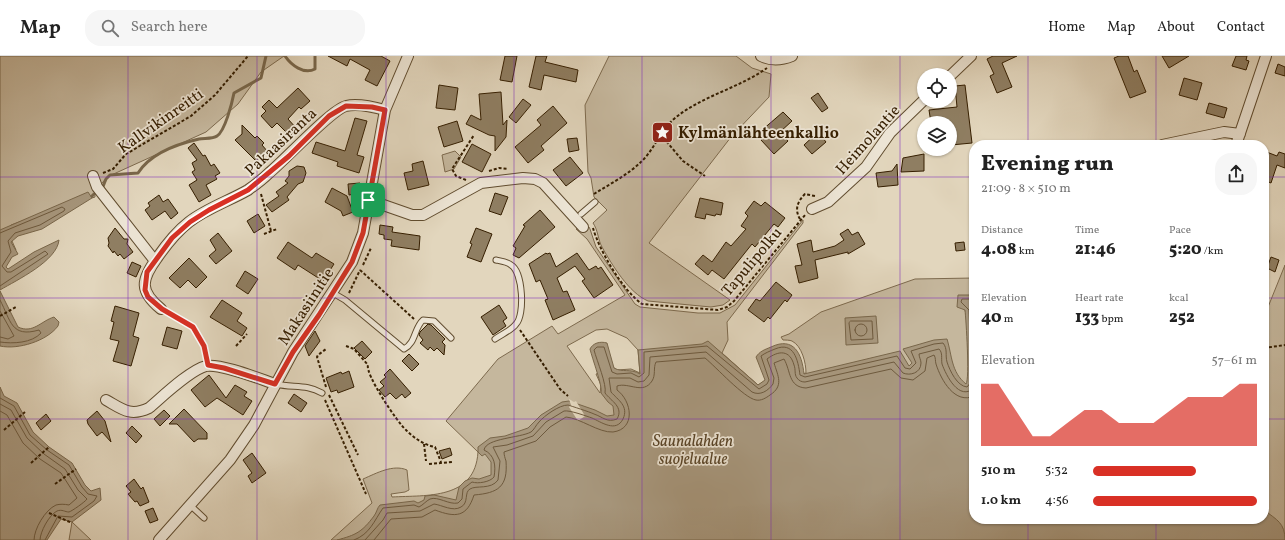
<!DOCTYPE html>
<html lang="en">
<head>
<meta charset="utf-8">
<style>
	:root { --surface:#fff; --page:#f6f6f6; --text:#222; --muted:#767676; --line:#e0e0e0; --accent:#d93025 }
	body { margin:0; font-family:Vollkorn,serif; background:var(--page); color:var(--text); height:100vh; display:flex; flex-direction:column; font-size:15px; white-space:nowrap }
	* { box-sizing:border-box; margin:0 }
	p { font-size:13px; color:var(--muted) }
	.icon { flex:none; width:22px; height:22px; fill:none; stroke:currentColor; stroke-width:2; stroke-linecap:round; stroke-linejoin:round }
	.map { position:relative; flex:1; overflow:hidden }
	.panel { position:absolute; left:969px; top:84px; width:300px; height:384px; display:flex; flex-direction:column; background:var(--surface); border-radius:16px; box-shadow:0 1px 3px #0004 }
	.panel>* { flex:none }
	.tools { position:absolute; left:917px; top:12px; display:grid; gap:8px }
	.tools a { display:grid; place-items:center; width:40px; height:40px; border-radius:50%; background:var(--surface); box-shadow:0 1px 3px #0004; font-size:20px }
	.pin { position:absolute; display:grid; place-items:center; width:34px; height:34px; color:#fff; margin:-17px; border-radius:8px; box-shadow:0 2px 6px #0006 }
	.round { display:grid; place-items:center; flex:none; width:42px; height:42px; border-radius:16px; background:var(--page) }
	.summary { display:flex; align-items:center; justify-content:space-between; height:68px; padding:0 12px }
	h1 { font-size:22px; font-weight:800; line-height:30px }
	.figures { display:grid; grid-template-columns:repeat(3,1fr); gap:6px; height:68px; padding:4px 12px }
	.figures div { display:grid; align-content:center }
	.figures b { font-size:17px; font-weight:800 }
	.figures small { font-size:11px; font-weight:400 }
	.figures p { font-size:11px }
	.chart { height:112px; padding:8px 12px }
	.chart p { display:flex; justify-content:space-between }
	.chart svg { width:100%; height:72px; margin-top:4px; fill:var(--accent); opacity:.7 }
	ul { padding:0 12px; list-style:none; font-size:13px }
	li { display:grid; grid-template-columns:64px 48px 1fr; align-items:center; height:30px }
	li i { height:10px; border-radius:5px; background:var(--accent) }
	header { display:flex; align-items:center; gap:24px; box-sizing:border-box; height:56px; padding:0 20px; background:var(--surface); border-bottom:1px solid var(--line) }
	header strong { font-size:19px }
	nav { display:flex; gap:22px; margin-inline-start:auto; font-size:14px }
	.search { width:280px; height:36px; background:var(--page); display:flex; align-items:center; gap:10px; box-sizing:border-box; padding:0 14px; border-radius:16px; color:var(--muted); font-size:15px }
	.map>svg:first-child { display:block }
	.green { fill:#c5b79d; stroke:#7d6a4e; fill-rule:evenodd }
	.water { fill:#a7977d; stroke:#79674b }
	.pier { fill:#e2d6bd }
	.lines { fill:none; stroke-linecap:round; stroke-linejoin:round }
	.shore { stroke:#6e5a3e; stroke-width:1 }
	.stream { stroke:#79674b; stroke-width:3 }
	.building { fill:#8f7e62; stroke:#351e00 }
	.service-casing { stroke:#604c2f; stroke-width:7 }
	.minor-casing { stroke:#604c2f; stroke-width:12 }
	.path { stroke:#351e00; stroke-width:2; stroke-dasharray:3 2; stroke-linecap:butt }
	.service { stroke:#ece4d4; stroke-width:5 }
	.minor { stroke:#ece4d4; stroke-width:10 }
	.route-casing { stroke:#fff; stroke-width:8 }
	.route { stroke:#d93025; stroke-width:5 }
	.grid { fill:none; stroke:#7b2cbf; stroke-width:1; stroke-opacity:0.55 }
	.labels { text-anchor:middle; stroke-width:3.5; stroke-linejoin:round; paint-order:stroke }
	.street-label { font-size:16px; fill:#351e00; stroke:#ece4d4 }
	.poi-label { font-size:16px; font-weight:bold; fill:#351e00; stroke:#ece4d4; text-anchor:start }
	.park-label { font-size:16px; font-style:italic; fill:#594427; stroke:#ece4d4 }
</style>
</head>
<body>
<header>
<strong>Map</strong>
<div class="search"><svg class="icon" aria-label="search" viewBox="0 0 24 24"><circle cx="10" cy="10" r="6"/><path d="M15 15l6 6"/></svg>Search here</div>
<nav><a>Home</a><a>Map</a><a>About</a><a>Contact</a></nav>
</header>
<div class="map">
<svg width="1285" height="484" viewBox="0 0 1285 484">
	<rect width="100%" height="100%" fill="#e2d6bd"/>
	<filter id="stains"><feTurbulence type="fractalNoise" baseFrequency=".005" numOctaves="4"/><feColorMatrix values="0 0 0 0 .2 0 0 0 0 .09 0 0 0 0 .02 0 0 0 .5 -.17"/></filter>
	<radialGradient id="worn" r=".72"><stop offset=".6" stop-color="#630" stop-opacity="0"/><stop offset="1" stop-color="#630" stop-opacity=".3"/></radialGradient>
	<path class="green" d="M0,0H284L261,16L238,48L206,76L107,121L95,136V141L92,142V140L11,169L12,185L16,194L0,204Z
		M609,0H736L752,12L771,18L769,41L731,81L649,187L730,244L723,249L711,251L648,245C629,237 612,209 602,191C598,184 598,174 593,167L607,154L594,141L591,122L588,116L585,49Z
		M455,95L461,101L454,113L445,116L442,99Z
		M803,164V167L727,266L728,284L722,297L758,329L765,325L806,317C806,307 802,290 792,285C790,284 785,284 783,284L781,281L789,278L821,256L915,223L974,222V244L973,239L965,254L974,298V463H1264V261L1285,209V484H331L372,447L363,423C377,417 393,408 407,414L409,434L405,436L391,438L392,441C427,439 475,444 478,396L446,365L498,303L552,270L558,278L625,239L587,183L576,173L578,172L583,177L589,171L590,173L596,191L635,248L640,251L698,257H720L735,249ZM607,273L627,282L638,294L640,317L631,313L617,314L614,312L596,318L601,329L600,337L567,290L596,274Z
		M72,466L91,484H69Z"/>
	<path class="water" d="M88,136L92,142L42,173L18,180L11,186L18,198L12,201L6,211L8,213L34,196L59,184C57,205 17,224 0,234V174Z
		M0,235L18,271C33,278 41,265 54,261L59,266L58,270C47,285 18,294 0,290Z
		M958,239H973L974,244V463H1264V454C1277,464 1285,467 1285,484H337C356,479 362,476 374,460C377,456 377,452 380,449L414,445L418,447L424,444L425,440L434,439L456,444L459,431L465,425L472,422L479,423L491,419V406L485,398L482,400L478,396V391L490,382L505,380L528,372L541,359L562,346L569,345L595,354L607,360L614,359L613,350L608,346L601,337C603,331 592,302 590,293C593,287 600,285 607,287L614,312C623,317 630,312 640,318L638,294L702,288L708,285L758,329L765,324L756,301C760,295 764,294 771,291C794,280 802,298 804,318L900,295L909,310L912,307L903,293L934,284L947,283C952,299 951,316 966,328C970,323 966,264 965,254L957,251Z
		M876,260L878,287L846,289L845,262Z
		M0,331L4,340L17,347L33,376L49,391L72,407L85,429L91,435L100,432L101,444L72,466L61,463L47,484H0Z"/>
	<path class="pier" d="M569,343L574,346L576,345L585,360L578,365L569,351L571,349Z"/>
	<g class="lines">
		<path class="shore" d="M0,177L62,151L65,153L64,155L40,169L15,177L8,185L11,196L2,210L7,216H11L45,195L48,198L0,230
			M0,244C11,265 11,282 39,274L41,277C32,287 13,288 0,286
			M0,255L14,280L8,283L0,281
			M851,265H872L873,283L851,284L849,267Z
			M855 274a6 6 0 1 1 12 0a6 6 0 1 1-12 0Z
			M0,342L14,350L30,379L47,394L69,409L82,431L88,438L97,440L94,445L72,461L58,460L45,484
			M0,348L11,354L27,382L44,398L65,413L78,434L87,443C85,446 72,455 69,456C65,456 62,453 57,455C49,459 40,476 40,484
			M0,355L7,359L23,387L40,403L61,417L77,442L69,449C64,448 60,448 56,449C45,454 34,473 34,484
			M354,484C370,478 374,465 383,452L414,449L419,451C423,449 426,445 430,443C438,440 449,449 458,447L462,443L463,433L472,426C478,428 490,426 494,421C496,410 495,399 484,394C486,382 520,382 531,376C534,374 536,369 539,366C544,360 559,349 568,349C571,350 590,356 594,358C603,361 607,367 617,363C624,351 611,345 605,337C607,329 597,305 594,294L597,291H604L612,316L617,318L631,317L639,321L644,317V296L707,290L759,333L767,328L769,324L761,300C765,297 770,295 775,293C794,285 798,304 800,319L805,321L897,300L905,312L910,313L916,307L911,295L934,288L943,287C948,293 945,299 947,306C950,315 957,330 967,331L972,325L969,254L961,246L962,243H974
			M365,484L383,464L387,457L420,455L434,448C442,449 453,456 461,451C469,447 464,436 470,433C476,429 491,434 498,424L500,405L493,391L507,389L533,380L546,366L564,355C570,354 586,360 592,362C601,366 616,377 623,363C629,350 618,344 611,336L609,322H630L638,326L644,325L649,319L650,301L706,296L752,336C760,340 768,335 773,328L774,322L767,303C779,294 790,294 794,309C796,314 794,318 797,322C799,325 802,326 805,326L894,306L903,317C910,320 921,317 921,307C921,304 919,301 919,298L939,293C943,297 941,302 942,308C946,319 959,346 974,332
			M374,484L391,463L422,461L435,454C456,462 467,461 474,439C498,437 508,431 506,405C505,402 504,399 504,396L536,385L550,371L566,361C580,362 599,377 613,376C636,373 632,345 617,334V330C629,326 643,339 652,325C656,319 653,312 656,306L705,302C716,311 744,342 756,344C761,345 766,342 770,339C784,330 778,320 774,307L784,303C791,315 788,331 806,332L891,313L901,322L913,324L925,315L927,302L934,299C936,302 935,305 936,308C941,324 955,349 974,340"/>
		<path class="stream" d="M285,0C291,9 304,19 315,13V0
			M102,133L106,123L110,119L138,117C150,98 177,88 199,83C204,82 213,83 217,80C225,75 232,47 234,37L261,22L266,0
			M92,140L94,138"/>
	</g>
	<path class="building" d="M328,0H381L390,5L377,30L365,24L370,14L350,3L347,10Z
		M505,0H517L512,26L500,24Z
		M536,0H547L545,6L578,14L576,26L544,19L541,34L529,31Z
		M993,0H1017L1002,7L1012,31L997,37L990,20L994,18L987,3Z
		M1119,0H1128L1134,16L1137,14L1146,36L1130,42L1114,2Z
		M1162,0H1189L1169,12Z
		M1236,0H1247L1246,4L1249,5L1246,14L1232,10Z
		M1278,8L1285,11V20L1275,17Z
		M1184,22L1202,27L1197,44L1179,39Z
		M439,29L458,32L455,54L436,52Z
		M965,29L972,87L951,89L950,67H931L929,54L957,51L955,30Z
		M298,32L310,45L301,53L299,51L288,63L297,73L290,80L277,67L272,72L261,60L266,55L262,51L269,44L277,52Z
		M501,36L503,69L507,64L506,81L495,95V80L489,79L466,68L471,59L481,64L479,38Z
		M818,37L828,52L822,56L811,42Z
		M523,43L531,49L516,67L509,61Z
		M1209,47L1227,52L1224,62L1206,57Z
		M553,50L567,67L541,90L544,94L528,107L515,91L541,69L537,64Z
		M783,56L792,65L780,76L788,85L774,98L761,84L766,79L761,75Z
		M355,62L367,65L357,99L364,101L359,117L337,110L338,106L312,97L316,86L345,95Z
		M457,65L463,85L444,91L438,71Z
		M242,69L255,82L257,80L264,87L262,89L268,96L257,106L235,84L242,78Z
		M818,76L826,86L812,98L804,89Z
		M577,82L579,94L569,96L567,83Z
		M194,87L203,100L205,99L211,110L214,108L220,117L215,120L217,123L206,129L211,139L199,146L189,129L197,124L192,116L195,114L192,107L197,104L188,92Z
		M472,88L491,98L482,116L462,106Z
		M1264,95L1277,100L1279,96L1285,98V112L1277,109L1271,127L1264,124Z
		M924,98V115L901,116L903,102Z
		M570,101L583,117L566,130L553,114Z
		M423,105L429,129L408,134L404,117L413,115L412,108Z
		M897,108L898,129L878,131L876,117L892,115Z
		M297,110L304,111L306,117L303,126L298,128L287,141L289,144L272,156L266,149L279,140L276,136L288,127L285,125L289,120V115Z
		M360,127L361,137L349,139L348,128Z
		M332,132L347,140L353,156L343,160L341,155L325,146Z
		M495,137L508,141L501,159L489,155Z
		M159,139L163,146L168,143L178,157L171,163L165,155L152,164L145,154L150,150L148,147Z
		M700,142L723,147L721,159L716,158L715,160L706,158L705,163L695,161Z
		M754,145L761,150L765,146L785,162L778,171L774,168L755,191L752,188L724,223L712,214L708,219L695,208L703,199L712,206L726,186L731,190L746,173L741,170L748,160L745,157Z
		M540,154L555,171L519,202L513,199L516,192L513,190L525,170L523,169Z
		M258,158L265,170L254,177L247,165Z
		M380,169L393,171L392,176L420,180L419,194L391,190L392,184L384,183V179L379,178Z
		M115,172L124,183H128L127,188L133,196L124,203L120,198L118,200L114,195L113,197L108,190L109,187L108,182Z
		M476,172L492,178L481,206L467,201L472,188L470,187Z
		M848,173L852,179L858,176L865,188L848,198V196L815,204L818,222L799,227L795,210L802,209L797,188L811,184L813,196L835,190L844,184L840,178Z
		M218,177L232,195L216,208L209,200L216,194L210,184Z
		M288,186L312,202L316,197L334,208L323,225L298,209L295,214L277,202Z
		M964,186L965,194L956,195L955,187Z
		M546,197L547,198L550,197L556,211L577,197L589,214L596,210L598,213L601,211L613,229L594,242L582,225L585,223L575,210L557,222L563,236L567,235L575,254L553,264L545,244L548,243L540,224L536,226L529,208Z
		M1271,201L1279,204L1275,216L1267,212Z
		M189,202L207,221L196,232L188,224L180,232L169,222Z
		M132,206L141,210L136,221L127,217Z
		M245,215L258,223L248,238L236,230Z
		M776,226L792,239L787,246L785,244L770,263L768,261L764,266L748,254L756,243L760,245Z
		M222,244L242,257L237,265L247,272L242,280L210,261Z
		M499,249L507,262L503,265L506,270L493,279L481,261Z
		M115,250L139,257L133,280L139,282L131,310L113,305L119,285L110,283L114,266L111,265Z
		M428,268L431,269L445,283L442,286L445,289L444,299L437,292L434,295L430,291L428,294L420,287L423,284L419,279L420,276Z
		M167,271L182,275L177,293L162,289Z
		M315,275L320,285L309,300L305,290Z
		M362,285L372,296L365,303L354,292Z
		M409,298L419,308L412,315L402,305Z
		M390,313L411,337L405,342L402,338L396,343L390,337L385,341L379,334L384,330L380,326L386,321L384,319Z
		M349,315L354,331L338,337L337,334L331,336L326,322L341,316L342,318Z
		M209,319L226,342L235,329L247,336L244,340L252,345L243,359L217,342L205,351L191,334Z
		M294,338L307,347L301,356L288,347Z
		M184,353L207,377V383H198L194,386L177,368H169Z
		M164,354L170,360L160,370L154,363Z
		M97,355L105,365L111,386L102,376L97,380L88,368L87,364Z
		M46,358L51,365L41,374L36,367Z
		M132,370L142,380L136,387L126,377Z
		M450,392L452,399L442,403L439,395Z
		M252,397L266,417L252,427L248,420L252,417L243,404Z
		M134,423L141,433L143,431L149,446L140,450L137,445L135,446L128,438L131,436L126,430Z
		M153,452L158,464L150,467L145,455Z"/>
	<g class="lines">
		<defs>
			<path id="service" d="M581,158L595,146
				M333,237L345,244L404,293C416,287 414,272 423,264L434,265L451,282
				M495,283C502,278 512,274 516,268C525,259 523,216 511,209C508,206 501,205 496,204
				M276,328C292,332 307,328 322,337
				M190,449L204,462"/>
			<path id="minor" d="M761,0C771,5 782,4 792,0
				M950,20L971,0
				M1162,89L1224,76L1240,78
				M1236,89L1266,0
				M93,120L97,131L155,205
				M369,144L412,159H423L481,127L523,122L535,123L543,127L583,171
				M812,153L828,146L866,111L890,77L924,44
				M161,253C139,235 141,224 157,202C166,189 176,176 189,166C207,152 229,145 248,134C255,129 263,123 269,117C285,104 332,53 346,50C358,47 374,51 385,54
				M106,344C122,353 130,361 149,352C162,341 190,314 206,310C220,307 260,323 275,328
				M159,484L230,404L254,369L293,296L352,206L363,177L385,54L408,0"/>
		</defs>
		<use href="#service" class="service-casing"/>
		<use href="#minor" class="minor-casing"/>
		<path class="path" d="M660,78L683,105L705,120
			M489,115L499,112L508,113
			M103,117L113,113L126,98L191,60L215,39L248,0
			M466,124L456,120L452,113L474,79
			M261,138L271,175
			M594,138C610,128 629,118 642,105C655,92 661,74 675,62C702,40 739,32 767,12
			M800,163C794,153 798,145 805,138L815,140
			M593,172C599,194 623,235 642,248L718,254L727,251L734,245L805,159
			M264,178L277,173
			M363,209L371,192
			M360,214L414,263
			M349,237L360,214
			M170,257C190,268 201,276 206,300
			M0,260L16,251
			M520,274L560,333L568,340
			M236,290L247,278
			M346,290L354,293L368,309C365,318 397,366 406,374C414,382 424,389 435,391L441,406
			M1264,292L1285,289
			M326,331L317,301L318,299L326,293
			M329,339L358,399
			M325,344L366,438
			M4,374L25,356
			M424,388L426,405
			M31,407L49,391
			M429,408L452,406
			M55,428L76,413
			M49,457L72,467"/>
		<use href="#service" class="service"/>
		<use href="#minor" class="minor"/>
	</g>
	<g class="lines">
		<defs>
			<path id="route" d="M346,50L372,51L385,54L363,177L352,206L319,259L293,296L275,328L224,312L208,309L204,290L193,271L162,253L148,241L145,234L147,216L172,182L190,166L209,154L248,134L289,100L329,60Z"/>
		</defs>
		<use href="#route" class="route-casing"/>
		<use href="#route" class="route"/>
	</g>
	<path class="grid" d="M128,0V484M257,0V484M386,0V484M514,0V484M642,0V484M771,0V484M900,0V484M1028,0V89M1156,0V89M0,121H974M1264,121H1285M0,242H974M1264,242H1285M0,363H974M1264,363H1285M1028,463V484M1156,463V484"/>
	<defs>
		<symbol id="sight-square" viewBox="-11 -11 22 22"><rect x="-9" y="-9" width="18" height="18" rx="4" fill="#8f2418" stroke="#ece4d4"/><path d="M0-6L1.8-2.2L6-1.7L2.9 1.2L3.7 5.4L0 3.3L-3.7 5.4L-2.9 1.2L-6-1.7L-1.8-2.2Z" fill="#fff"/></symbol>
	</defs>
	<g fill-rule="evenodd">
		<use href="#sight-square" x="650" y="64" width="25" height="25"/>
	</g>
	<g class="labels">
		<g class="street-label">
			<text transform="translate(160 64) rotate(-35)" y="6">Kallvikinreitti</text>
			<text transform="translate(867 83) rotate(-48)" y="6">Heimolantie</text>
			<text transform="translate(280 85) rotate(-43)" y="6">Pakaasiranta</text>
			<text transform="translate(751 205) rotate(-50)" y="6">Tapulipolku</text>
			<text transform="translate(305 250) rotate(-57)" y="6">Makasiinitie</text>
		</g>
		<g class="poi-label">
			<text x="678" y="82">Kylmänlähteenkallio</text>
		</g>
		<g class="park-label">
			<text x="693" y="390">Saunalahden<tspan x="693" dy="18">suojelualue</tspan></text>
		</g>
	</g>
	<rect width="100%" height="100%" filter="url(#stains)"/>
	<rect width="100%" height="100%" fill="url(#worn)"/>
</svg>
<div class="tools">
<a><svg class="icon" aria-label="locate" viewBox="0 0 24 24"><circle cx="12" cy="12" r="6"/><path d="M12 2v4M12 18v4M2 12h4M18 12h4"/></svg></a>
<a><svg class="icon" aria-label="layers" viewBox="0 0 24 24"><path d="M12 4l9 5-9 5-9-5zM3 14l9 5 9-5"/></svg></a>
</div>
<div class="pin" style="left:368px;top:144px;background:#1e9e55"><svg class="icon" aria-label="arrive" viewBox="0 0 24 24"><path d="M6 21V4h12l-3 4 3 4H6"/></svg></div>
<section class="panel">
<div class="summary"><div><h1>Evening run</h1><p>21:09 · 8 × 510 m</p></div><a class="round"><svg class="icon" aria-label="share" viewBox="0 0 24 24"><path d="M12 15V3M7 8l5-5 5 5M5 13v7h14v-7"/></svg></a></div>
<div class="figures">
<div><p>Distance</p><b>4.08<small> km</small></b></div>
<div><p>Time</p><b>21:46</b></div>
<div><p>Pace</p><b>5:20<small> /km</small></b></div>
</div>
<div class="figures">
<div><p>Elevation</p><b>40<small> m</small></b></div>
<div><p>Heart rate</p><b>133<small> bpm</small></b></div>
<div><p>kcal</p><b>252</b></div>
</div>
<div class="chart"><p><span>Elevation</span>57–61 m</p>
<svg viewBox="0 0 160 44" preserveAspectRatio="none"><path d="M0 44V6L10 6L20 22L30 38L40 38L50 30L60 22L70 22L80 30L90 30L100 30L110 22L120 14L130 14L140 14L150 6L160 6V44z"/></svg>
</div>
<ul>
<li><b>510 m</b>5:32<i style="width:63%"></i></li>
<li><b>1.0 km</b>4:56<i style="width:100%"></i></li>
</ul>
</section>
</div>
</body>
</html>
